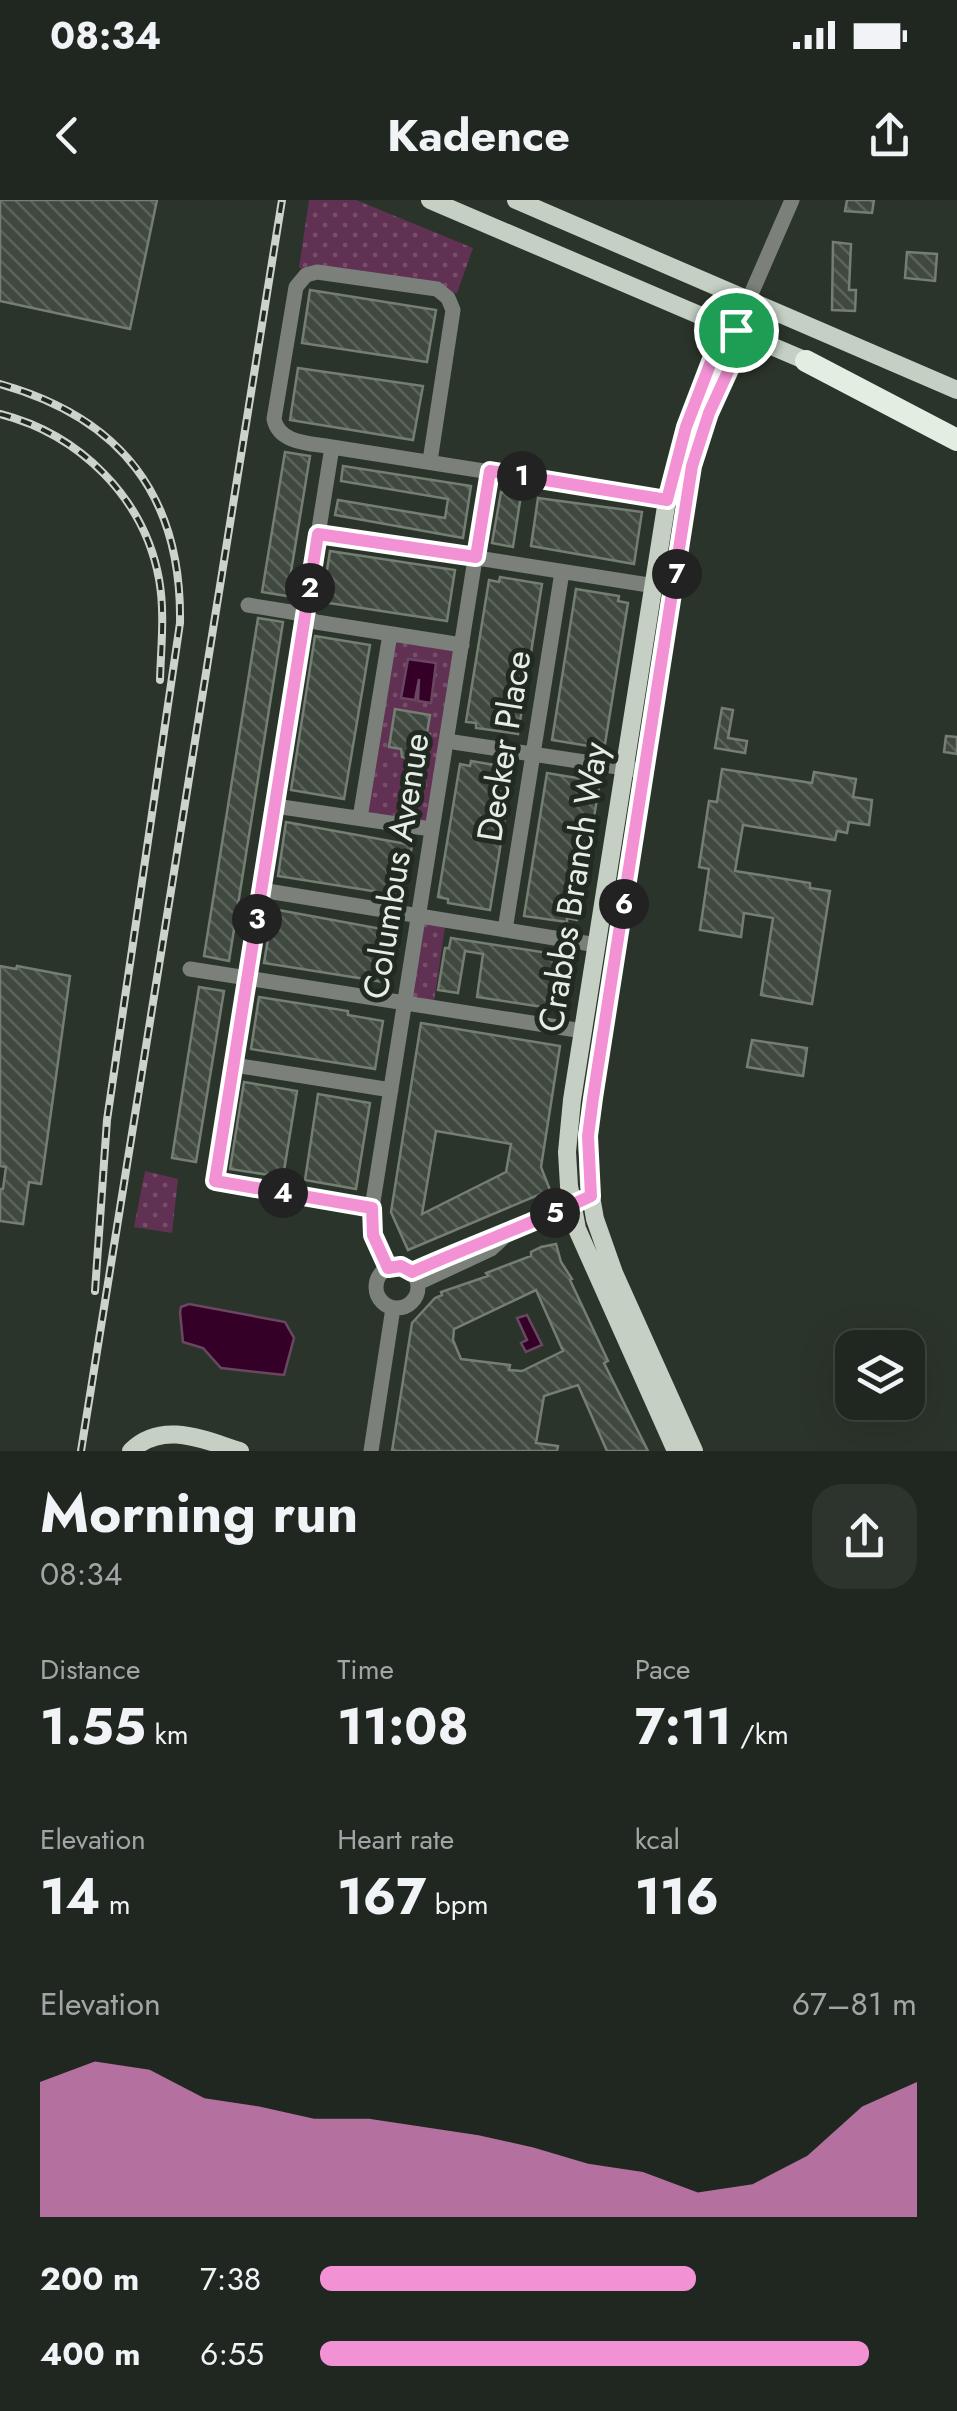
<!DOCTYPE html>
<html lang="en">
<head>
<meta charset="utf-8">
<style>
	:root { --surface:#202720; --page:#2d332d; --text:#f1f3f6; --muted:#a2a5a5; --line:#3d443e; --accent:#f391d5 }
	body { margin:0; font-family:Jost,sans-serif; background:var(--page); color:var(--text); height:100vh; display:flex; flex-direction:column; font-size:38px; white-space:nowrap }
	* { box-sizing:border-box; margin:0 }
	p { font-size:32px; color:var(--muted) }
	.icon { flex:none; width:55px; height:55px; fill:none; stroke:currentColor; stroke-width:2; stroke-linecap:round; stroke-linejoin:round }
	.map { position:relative; height:1251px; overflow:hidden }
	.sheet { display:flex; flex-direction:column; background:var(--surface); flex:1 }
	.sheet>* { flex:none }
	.controls { position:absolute; left:835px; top:1130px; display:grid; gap:20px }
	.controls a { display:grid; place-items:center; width:90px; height:90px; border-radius:20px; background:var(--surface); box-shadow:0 10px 40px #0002,0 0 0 2px var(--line); font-size:50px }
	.pin { position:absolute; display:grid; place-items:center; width:85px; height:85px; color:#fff; margin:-42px; border:5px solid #fff; border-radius:50%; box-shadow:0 2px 10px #0007 }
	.km { position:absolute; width:50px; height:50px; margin:-25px; border-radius:50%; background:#222; color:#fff; font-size:28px; line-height:50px; text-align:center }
	.round { display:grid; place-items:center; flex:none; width:105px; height:105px; border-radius:30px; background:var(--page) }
	.head { display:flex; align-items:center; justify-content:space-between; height:170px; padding:0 40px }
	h1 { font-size:55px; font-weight:700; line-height:75px }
	.figures { display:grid; grid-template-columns:repeat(3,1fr); gap:15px; height:170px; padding:10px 40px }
	.figures div { display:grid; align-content:center }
	.figures b { font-size:50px; font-weight:700 }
	.figures small { font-size:28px; font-weight:400 }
	.figures p { font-size:28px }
	.chart { height:280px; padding:20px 40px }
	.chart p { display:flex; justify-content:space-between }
	.chart svg { width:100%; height:180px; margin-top:10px; fill:var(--accent); opacity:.7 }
	ul { padding:0 40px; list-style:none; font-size:32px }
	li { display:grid; grid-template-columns:160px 120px 1fr; align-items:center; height:75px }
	li i { height:25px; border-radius:12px; background:var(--accent) }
	.status { display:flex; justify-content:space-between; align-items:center; height:70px; padding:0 50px; background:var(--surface); direction:ltr }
	.status svg { height:28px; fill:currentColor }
	header { display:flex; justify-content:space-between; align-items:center; height:130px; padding:0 40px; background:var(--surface); font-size:45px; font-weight:700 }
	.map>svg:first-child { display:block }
	.park { fill:url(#park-dots) }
	.water { fill:#340028; stroke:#694761; stroke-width:2.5 }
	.building { fill:url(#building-back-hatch); stroke:#747e73; stroke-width:2.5; fill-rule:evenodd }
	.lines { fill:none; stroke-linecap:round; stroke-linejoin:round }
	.minor { stroke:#7b807b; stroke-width:15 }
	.major { stroke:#c5cfc4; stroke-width:18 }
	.highway { stroke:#e3eee2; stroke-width:22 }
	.rail-casing { stroke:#ccd3cc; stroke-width:8 }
	.rail { stroke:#212a21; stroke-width:4; stroke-dasharray:11; stroke-linecap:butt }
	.route-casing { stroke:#fff; stroke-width:20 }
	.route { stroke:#f391d5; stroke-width:12 }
	.labels { text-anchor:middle; stroke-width:10; stroke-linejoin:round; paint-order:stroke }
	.street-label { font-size:35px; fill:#e6ece6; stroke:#212a21 }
</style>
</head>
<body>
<div class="status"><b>08:34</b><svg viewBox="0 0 49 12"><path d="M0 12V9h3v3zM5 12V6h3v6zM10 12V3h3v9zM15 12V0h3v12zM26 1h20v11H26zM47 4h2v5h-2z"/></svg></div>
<header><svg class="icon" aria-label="back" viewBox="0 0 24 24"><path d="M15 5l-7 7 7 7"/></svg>Kadence<svg class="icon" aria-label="share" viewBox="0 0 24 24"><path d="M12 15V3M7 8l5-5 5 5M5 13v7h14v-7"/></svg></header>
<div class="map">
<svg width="957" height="1251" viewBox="0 0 957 1251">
	<defs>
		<pattern id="park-dots" width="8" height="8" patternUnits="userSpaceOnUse" patternTransform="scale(2.5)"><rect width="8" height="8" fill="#603152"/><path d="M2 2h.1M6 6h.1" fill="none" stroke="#774f6b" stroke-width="1.8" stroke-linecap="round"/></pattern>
		<pattern id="building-back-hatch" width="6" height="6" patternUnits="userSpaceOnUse" patternTransform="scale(2.5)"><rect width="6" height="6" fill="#40493f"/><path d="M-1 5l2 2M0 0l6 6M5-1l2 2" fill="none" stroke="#5c635b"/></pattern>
	</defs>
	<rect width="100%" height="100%" fill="#2b342a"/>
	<path class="park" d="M309,0H356L473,48L457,93L299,68Z
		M391,435L460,446L429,627L360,618Z
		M418,716L446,720L433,808L405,804Z
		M145,971L178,979L172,1033L134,1027Z"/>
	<path class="water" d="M408,459L436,463L431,503L418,501L419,479L415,500L401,498Z
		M189,1104L285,1122L294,1138L284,1175L221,1168L203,1148L183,1142L180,1112L181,1107Z
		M527,1115L542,1145L526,1152L521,1143L527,1140L517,1118Z"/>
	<path class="building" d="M0,0H157L130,129L0,101Z
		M847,0H874L872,13L845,11Z
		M833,42L851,44L849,90H856L855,111L832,110Z
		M907,52L937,54L935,81L905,78Z
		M310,90L436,110L427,162L302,143Z
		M298,168L423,186L413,240L290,220Z
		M285,252L310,256L287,396L262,392Z
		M343,266L471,286L463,338L335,315L338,300L445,318L448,299L341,281Z
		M501,292L521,295L513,347L492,343Z
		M538,298L642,312L634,364L531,346Z
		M330,351L455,370L447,421L322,402Z
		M500,377L542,384L518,534L476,528V523L466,522L489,380L499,382Z
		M576,389L619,396L618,401L628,403L605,544L595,543V547L552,540Z
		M258,418L283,422L229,761L204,756Z
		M315,436L370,445L344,599L291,590Z
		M722,508L733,510L728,538L747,541L745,553L715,548Z
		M395,509L430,515L427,533L430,534L424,561L402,557L401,549L389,547Z
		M946,536L957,537V554L944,552Z
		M471,561L513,568L490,710L448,703V699L438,697L460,564L470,566Z
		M722,569L812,583L814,572L856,579L853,597L872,600L869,625L849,622L847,633L837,631L835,640L743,625L735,671L810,683V688L830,691L812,804L761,795L773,718L744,713L741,737L700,730L709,669L699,667L709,601L717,602Z
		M547,573L589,580V585L599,587L577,720L567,718V722L524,716Z
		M286,622L412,645L404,696L278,676Z
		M273,709L398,732L390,783L264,763Z
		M451,738L567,756L566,767L569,768L563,810L477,797L483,754L465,751L458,793L438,790L445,748H449Z
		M0,766L16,769L17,766L70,776L41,984L29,982L23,1024L0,1021V989H3L6,967L0,966Z
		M199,787L224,791L196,962L172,958Z
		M259,797L348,811V815L383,821L375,869L251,849Z
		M421,823L560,846L541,967L550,990L408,1050L391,1012ZM436,931L511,944L506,972L422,1014Z
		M752,840L807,848L803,876L747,867Z
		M244,882L297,891L283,977L230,969Z
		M318,894L370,903L356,989L305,980Z
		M556,1044L561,1062L572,1079L570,1080L608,1161L604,1163L648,1251H607L578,1185L544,1196L536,1243L558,1246L557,1251H392L412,1123L435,1098L442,1095L441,1092L488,1076L486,1073L531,1056V1052L541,1047ZM536,1090L563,1151L522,1171L509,1170L510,1165L461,1159L453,1140L454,1129Z"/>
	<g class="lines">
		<path class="minor" d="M748,101L792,0
			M332,247L215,981L372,1008
			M430,261L453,110L448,98L437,89L317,72L306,75L296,87L274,219C279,244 311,243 332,247L667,300
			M318,333L655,386
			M248,405L297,413L316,422L462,445
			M447,541L644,571
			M275,606L431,629
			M360,618L390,434
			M261,690L597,745
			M505,730L562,372
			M190,769L583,831
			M234,865L391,890
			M376 1087a21 21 0 1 1 42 0a21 21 0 1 1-42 0Z
			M388,1068L373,1035L372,1008L489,271
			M412,1072C472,1046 532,1024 591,996
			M418,1083L491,1049L504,1037
			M371,1251L393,1108"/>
		<path class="major" d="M430,0L816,165
			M516,0L957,190
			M131,1251C162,1220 204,1240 240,1251
			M676,1251L577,1029L569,986L567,952L572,900L667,300L686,227L717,146L736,130
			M694,1251L614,1073L595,1019L589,985L587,936L692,266L709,213L736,154V130L748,101"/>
		<path class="highway" d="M806,161L957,240"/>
		<defs>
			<path id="rail" d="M0,184C122,218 182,297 180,423L107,920L95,1091
				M0,214C79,234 144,297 159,379C165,412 161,447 160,480
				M81,1251L282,0"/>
		</defs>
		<use href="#rail" class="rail-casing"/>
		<use href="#rail" class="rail"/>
	</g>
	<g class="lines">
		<defs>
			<path id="route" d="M736,130V154L709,213L692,266L593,898L588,936L591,996C532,1024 472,1045 412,1072L401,1066L388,1068L373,1035L372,1008L215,981L318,334L476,357L490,271L667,300L686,227L717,146Z"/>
		</defs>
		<use href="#route" class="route-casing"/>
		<use href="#route" class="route"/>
	</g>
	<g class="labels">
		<g class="street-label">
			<text transform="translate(504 546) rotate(-81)" y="12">Decker Place</text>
			<text transform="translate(396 666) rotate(-81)" y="12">Columbus Avenue</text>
			<text transform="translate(573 687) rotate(-81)" y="12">Crabbs Branch Way</text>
		</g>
	</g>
</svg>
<div class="controls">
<a><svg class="icon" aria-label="layers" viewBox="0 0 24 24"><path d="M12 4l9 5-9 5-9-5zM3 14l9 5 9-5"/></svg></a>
</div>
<div class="pin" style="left:736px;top:130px;background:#1e9e55"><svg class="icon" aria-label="arrive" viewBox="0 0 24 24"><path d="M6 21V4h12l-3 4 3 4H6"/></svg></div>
<b class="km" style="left:522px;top:276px">1</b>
<b class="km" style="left:310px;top:388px">2</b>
<b class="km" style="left:257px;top:719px">3</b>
<b class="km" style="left:283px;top:993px">4</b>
<b class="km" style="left:555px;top:1013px">5</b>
<b class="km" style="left:624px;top:704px">6</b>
<b class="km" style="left:677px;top:374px">7</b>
</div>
<section class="sheet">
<div class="head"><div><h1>Morning run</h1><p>08:34</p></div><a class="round"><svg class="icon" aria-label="share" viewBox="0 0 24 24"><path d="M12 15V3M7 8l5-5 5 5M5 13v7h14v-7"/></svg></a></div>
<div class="figures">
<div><p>Distance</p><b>1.55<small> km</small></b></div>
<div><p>Time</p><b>11:08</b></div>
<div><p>Pace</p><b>7:11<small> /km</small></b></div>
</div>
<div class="figures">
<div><p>Elevation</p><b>14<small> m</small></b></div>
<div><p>Heart rate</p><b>167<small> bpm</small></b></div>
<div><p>kcal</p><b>116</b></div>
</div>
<div class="chart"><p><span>Elevation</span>67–81 m</p>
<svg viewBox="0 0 160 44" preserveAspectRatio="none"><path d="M0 44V11L10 6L20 8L30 15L40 17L50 20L60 20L70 22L80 24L90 27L100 31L110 33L120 38L130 36L140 29L150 17L160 11V44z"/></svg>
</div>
<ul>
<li><b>200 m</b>7:38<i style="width:63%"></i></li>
<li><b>400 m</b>6:55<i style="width:92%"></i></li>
</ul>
</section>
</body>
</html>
